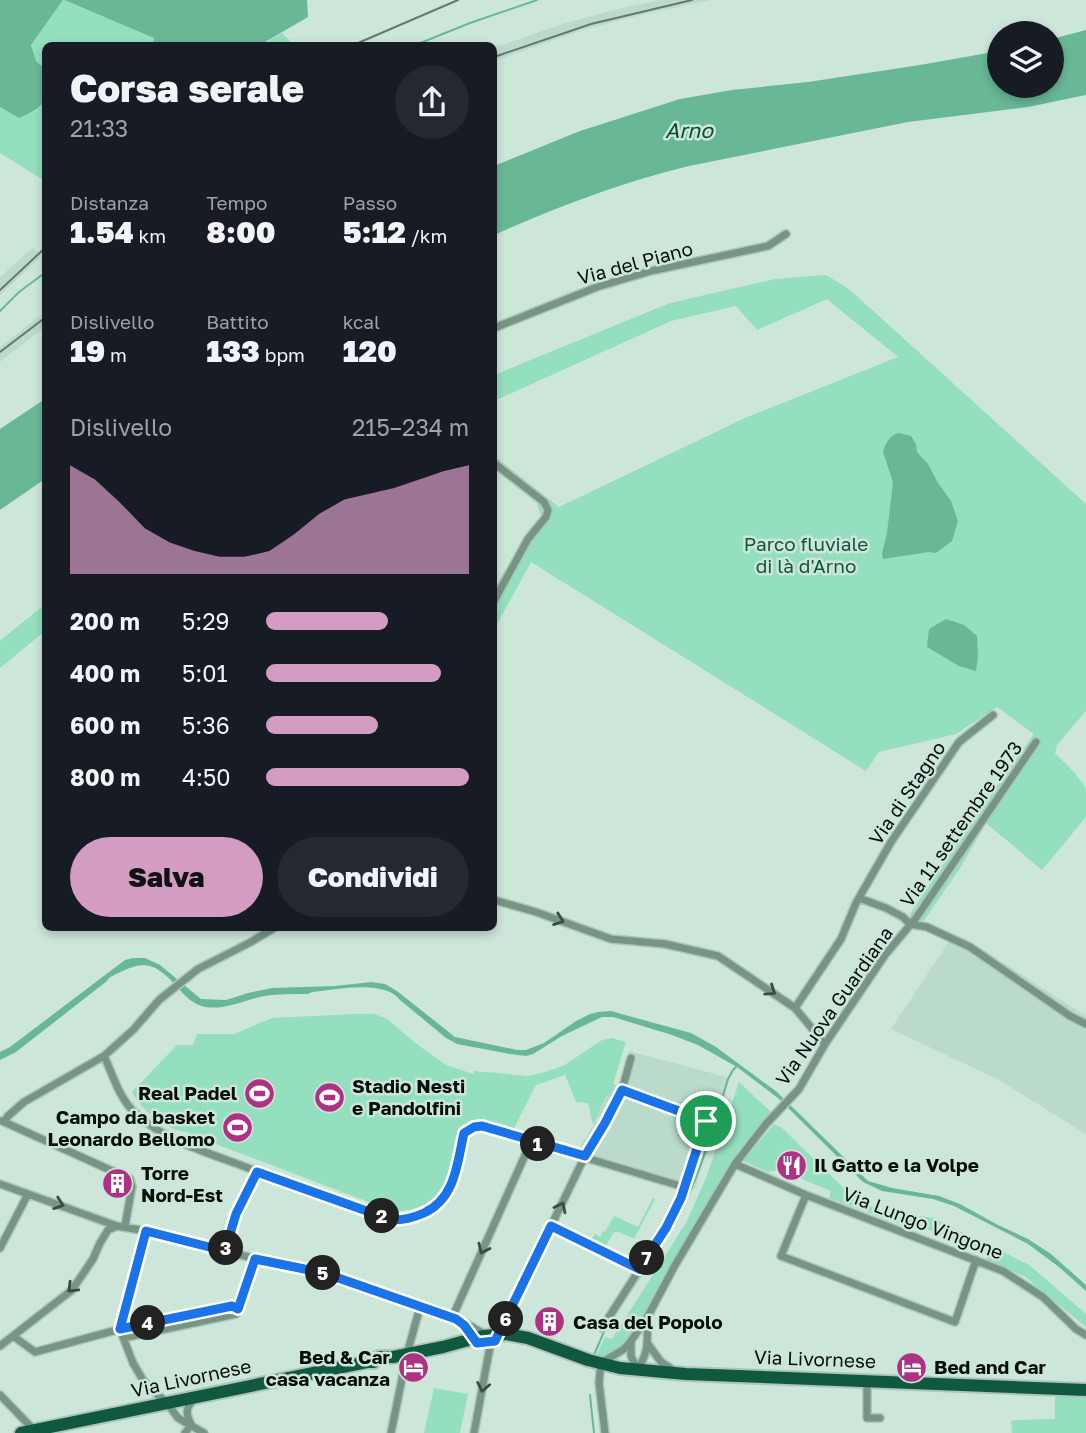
<!DOCTYPE html>
<html lang="it">
<head>
<meta charset="utf-8">
<style>
	:root { --surface:#171b24; --page:#242831; --text:#f1f3f6; --muted:#9ea1a6; --accent:#d39cc3 }
	body { margin:0; font-family:"Golos Text",sans-serif; background:var(--page); color:var(--text); height:100vh; display:flex; flex-direction:column; font-size:26px; white-space:nowrap }
	* { box-sizing:border-box; margin:0 }
	p { font-size:23px; color:var(--muted) }
	.icon { flex:none; width:38px; height:38px; fill:none; stroke:currentColor; stroke-width:2; stroke-linecap:round; stroke-linejoin:round }
	.map { position:relative; flex:1; overflow:hidden }
	.sheet { position:absolute; left:42px; top:42px; width:455px; height:889px; display:flex; flex-direction:column; background:var(--surface); border-radius:10px; box-shadow:0 4px 10px #0003 }
	.sheet>* { flex:none }
	.tools { position:absolute; left:987px; top:21px; display:grid; gap:14px }
	.tools a { display:grid; place-items:center; width:77px; height:77px; border-radius:50%; background:var(--surface); box-shadow:0 4px 10px #0003; font-size:35px }
	.pin { position:absolute; display:grid; place-items:center; width:60px; height:60px; color:#fff; margin:-30px; border:4px solid #fff; border-radius:50%; box-shadow:0 2px 7px #0007 }
	.km { position:absolute; width:35px; height:35px; margin:-18px; border-radius:50%; background:#222; color:#fff; font-size:19px; line-height:35px; text-align:center }
	.round { display:grid; place-items:center; flex:none; width:74px; height:74px; border-radius:37px; background:var(--page) }
	.overview { display:flex; align-items:center; justify-content:space-between; height:119px; padding:0 28px }
	h1 { font-size:38px; font-weight:800; line-height:52px }
	.figures { display:grid; grid-template-columns:repeat(3,1fr); gap:10px; height:119px; padding:7px 28px }
	.figures div { display:grid; align-content:center }
	.figures b { font-size:30px; font-weight:800 }
	.figures small { font-size:19px; font-weight:400 }
	.figures p { font-size:19px }
	.chart { height:196px; padding:14px 28px }
	.chart p { display:flex; justify-content:space-between }
	.chart svg { width:100%; height:126px; margin-top:7px; fill:var(--accent); opacity:.7 }
	.action { display:flex; gap:14px; margin-top:auto; padding:14px 28px }
	.action a { flex:1; height:80px; border-radius:42px; background:var(--accent); color:#111; font-size:28px; font-weight:800; line-height:80px; text-align:center }
	.action a+a { background:var(--page); color:var(--text) }
	ul { padding:0 28px; list-style:none; font-size:23px }
	li { display:grid; grid-template-columns:112px 84px 1fr; align-items:center; height:52px }
	li i { height:18px; border-radius:9px; background:var(--accent) }
	.map>svg:first-child { display:block }
	.built { fill:#badbcb }
	.green { fill:#94dfbd }
	.water { fill:#68b896 }
	.lines { fill:none; stroke-linecap:round; stroke-linejoin:round }
	.stream { stroke:#68b896; stroke-width:2 }
	.street-casing { stroke:#adc4b9; stroke-width:10 }
	.primary-casing { stroke:#adc4b9; stroke-width:16 }
	.street { stroke:#769586; stroke-width:7 }
	.primary { stroke:#10583f; stroke-width:12 }
	.rail { stroke:#66766e; stroke-width:2 }
	.oneway { stroke:#394b42 }
	.route-casing { stroke:#fff; stroke-width:14 }
	.route { stroke:#1a73e8; stroke-width:9 }
	.labels { text-anchor:middle; stroke-width:5; stroke-linejoin:round; paint-order:stroke }
	.street-label { font-size:19px; fill:#070f0b; stroke:#cde6da }
	.park-label { font-size:19px; fill:#14543d; stroke:#cde6da }
	.poi-label { font-size:19px; font-weight:bold; fill:#070f0b; stroke:#cde6da; text-anchor:start }
	.water-label { font-size:21px; font-style:italic; fill:#064b35; stroke:#cde6da }
</style>
</head>
<body>
<div class="map">
<svg width="1086" height="1433" viewBox="0 0 1086 1433">
	<rect width="100%" height="100%" fill="#cde6da"/>
	<path class="built" d="M659,0H710L645,14L586,29L494,61V48L502,45L559,25L614,10Z
		M33,247L42,256L0,295V277Z
		M45,312V327L0,362V347Z
		M954,934L968,940L1086,1016V1134L999,1080L891,1029Z
		M629,1051L730,1078L695,1189L578,1151L593,1125L606,1095L614,1098Z"/>
	<path class="green" d="M63,0L155,38L153,45L46,46L45,69L36,61L31,45Z
		M282,33L294,45L260,46Z
		M45,97V181L0,153V107L19,118L36,111Z
		M826,275L849,289L1086,504V711L1057,745L1055,753L1074,772L1086,788V817L1042,870L986,823L960,868L923,922L909,915L987,800L1034,734L997,707L956,734L879,752L866,771L531,562L494,630V590L523,539L541,516L537,503L498,472H494V456L559,507L745,418L898,357L827,299L757,330L736,306L671,321L494,401V375L670,303L775,279Z
		M45,604V631L0,668V641Z
		M354,1014H374L387,1019L415,1043L446,1065L473,1074L474,1071L528,1076L545,1072L563,1066L602,1040L612,1038L626,1042L613,1084L618,1086L614,1098L606,1096L593,1125L588,1103L576,1102L565,1075L536,1085L513,1130L478,1119L462,1125L446,1185C436,1200 416,1212 396,1211C391,1210 385,1208 379,1206L187,1133V1132C167,1131 141,1110 132,1092L177,1045H193L197,1034H234L272,1018Z
		M739,1082L771,1112L729,1168L695,1230L633,1338L613,1353L599,1359L595,1358L605,1337L612,1339L686,1223L706,1178Z
		M774,1124L782,1128L848,1192L862,1203L880,1210L933,1218L1029,1265L1086,1314V1327L1024,1276L986,1260L989,1253L911,1223L910,1228L829,1198L831,1191L780,1170L768,1172L743,1161Z
		M653,1198L655,1199L634,1239L619,1232H614L605,1247L591,1240L595,1234L600,1237L603,1231L605,1232L614,1216L638,1227Z
		M434,1388L468,1394L460,1433H424Z
		M1055,1393L1086,1394V1433H1012L1011,1421L1015,1420L1055,1419Z"/>
	<path class="water" d="M0,0H63L31,45L36,61L45,69C46,99 49,106 19,118L0,107Z
		M64,0H307L308,17L260,45H153L154,38Z
		M1086,30V95L1028,107L908,122L689,166C622,182 557,207 494,235V166L580,131L680,99L732,90L808,82L920,65L999,51V86H1052V39Z
		M45,399V479L0,510V429Z
		M899,433L911,436L916,444L917,452L928,464L938,483L951,501L958,521L952,541L936,553L929,552L883,559L882,554L887,533L893,482L883,452C886,443 889,435 899,433Z
		M946,619L964,625L977,636L978,657L976,671L959,666L927,647L929,629Z
		M133,958H145L160,965L201,999L226,1000L248,993L272,988L335,986L371,982L385,984L397,991L455,1037L517,1050H526L544,1043L576,1021L590,1014L598,1012L611,1011L625,1015L691,1033L716,1047L777,1092L868,1181L892,1188L939,1196L960,1204L998,1225L1028,1239L1051,1254L1086,1285V1291L1059,1267L1028,1244L954,1206L933,1199L882,1191L863,1182L778,1098L737,1067L698,1045L672,1035L613,1017H602L562,1036L533,1054L526,1056L510,1054L457,1044L446,1038L400,1000C384,979 335,990 312,992L308,994C293,994 278,994 264,996C244,1000 226,1010 205,1007C193,1004 187,998 179,989C153,959 142,960 109,978L107,981L16,1052L0,1060V1052L10,1047L117,966L125,960Z"/>
	<g class="lines">
		<path class="stream" d="M413,46L470,23L537,0
			M0,311L19,292L46,272
			M611,1320L674,1225C699,1179 713,1129 728,1079L733,1070L736,1067
			M594,1355L606,1327
			M590,1395L594,1433"/>
		<defs>
			<path id="street" d="M494,328L597,287L651,271L768,246L786,234
				M494,463L544,502L548,510L546,517L528,539L494,601
				M859,898L886,908L903,917L910,924L927,927L970,947L1070,1016L1086,1024
				M494,900L536,912L611,939L665,944L718,956L795,1008L825,1044
				M795,1008L841,939L856,903L891,842L959,742L993,715
				M104,1056C113,1075 119,1098 135,1113C163,1139 199,1150 235,1163C287,1183 340,1201 392,1220C452,1220 453,1179 464,1133L474,1127H482L684,1187
				M622,1090L631,1058
				M2,1121L130,1179L132,1187L125,1226
				M4,1122L8,1116L24,1102L104,1056L133,1030L159,1000L198,969L251,942L274,928
				M735,1164L806,1195L1003,1271L1043,1297L1076,1329L1086,1335
				M0,1184L117,1226
				M806,1195L781,1256L955,1322L976,1260
				M551,1226L639,1269
				M0,1248L28,1194
				M225,1251L236,1214L257,1172
				M452,1318L531,1142
				M120,1329L146,1231
				M498,1335L585,1156L605,1123L622,1090L706,1121L681,1198L666,1228L602,1328
				M13,1336L35,1352L128,1327L232,1306L238,1309
				M123,1337L133,1363L143,1380L151,1389L167,1403L178,1418L204,1433
				M123,1338L236,1314L255,1259
				M631,1341V1356L637,1369
				M648,1344L661,1362L673,1370
				M0,1346L72,1290L93,1259L100,1243L108,1230L117,1226L146,1231L268,1262L324,1273L464,1322L484,1334
				M407,1354L420,1307
				M637,1370C651,1349 646,1340 648,1318
				M867,1381V1418H880
				M0,1395L34,1430
				M191,1424C185,1413 186,1407 195,1398
				M185,1433L191,1425
				M391,1433L406,1359
				M474,1433L491,1341
				M605,1433L599,1383L601,1363L624,1349L631,1341L648,1316L674,1267L735,1164L766,1124L799,1089L825,1044L885,955L916,918L1036,742"/>
			<path id="primary" d="M369,1362L379,1357H393L443,1347L483,1336L506,1334L528,1338L588,1360L620,1368L686,1374L1086,1390
				M21,1433L367,1362H374"/>
		</defs>
		<use href="#street" class="street-casing"/>
		<use href="#primary" class="primary-casing"/>
		<use href="#street" class="street"/>
		<use href="#primary" class="primary"/>
		<path class="rail" d="M351,46L458,0
			M494,57L591,24L692,0
			M0,290L46,247
			M0,352L46,317"/>
	</g>
	<defs><path id="oneway-chevron" d="M-2-3.5L2.5 0L-2 3.5" fill="none" stroke-width="1.6" stroke-linecap="round" stroke-linejoin="round" transform="scale(1.75)"/></defs>
	<g class="oneway">
		<use href="#oneway-chevron" transform="translate(559 920) rotate(20)"/>
		<use href="#oneway-chevron" transform="translate(771 991) rotate(34)"/>
		<use href="#oneway-chevron" transform="translate(59 1204) rotate(19)"/>
		<use href="#oneway-chevron" transform="translate(561 1207) rotate(-64)"/>
		<use href="#oneway-chevron" transform="translate(483 1249) rotate(115)"/>
		<use href="#oneway-chevron" transform="translate(72 1288) rotate(135)"/>
		<use href="#oneway-chevron" transform="translate(483 1387) rotate(101)"/>
	</g>
	<g class="lines">
		<defs>
			<path id="route" d="M622,1090L706,1121L681,1198L666,1228L639,1269L551,1226L495,1341L477,1343L464,1325L456,1319L324,1273L255,1259L238,1309L232,1306L120,1329L146,1231L225,1251L236,1214L257,1172L392,1220C404,1220 413,1218 424,1213C456,1198 457,1163 464,1133L474,1127L482,1126L585,1156L605,1123Z"/>
		</defs>
		<use href="#route" class="route-casing"/>
		<use href="#route" class="route"/>
	</g>
	<defs>
		<symbol id="stadium-disc" viewBox="-11 -11 22 22"><circle r="9.5" fill="#ae3284" stroke="#cde6da"/><path d="M0-5a6.5 5 0 1 0 0 10a6.5 5 0 1 0 0-10ZM-3.5-1.8h7v3.6h-7Z" fill="#fff"/></symbol>
		<symbol id="restaurant-disc" viewBox="-11 -11 22 22"><circle r="9.5" fill="#ae3284" stroke="#cde6da"/><path d="M-5-6h1v4h1v-4h1v4h1v-4h1v5L-1.5 .5V6h-2V.5L-5-1ZM5-6V6H3V1.5H1.5Q1.5-4 5-6Z" fill="#fff"/></symbol>
		<symbol id="building-disc" viewBox="-11 -11 22 22"><circle r="9.5" fill="#ae3284" stroke="#cde6da"/><path d="M-4-6H4V6H1V3H-1V6H-4ZM-2.5-4.3h1.7v1.8h-1.7ZM.8-4.3h1.7v1.8H.8ZM-2.5-1h1.7V.8h-1.7ZM.8-1h1.7V.8H.8Z" fill="#fff"/></symbol>
		<symbol id="hotel-disc" viewBox="-11 -11 22 22"><circle r="9.5" fill="#ae3284" stroke="#cde6da"/><path d="M-6-4.5h1.5V1H6V5H4.5V3h-9V5H-6ZM-4 0a1.8 1.8 0 1 1 3.6 0ZM.5 0V-2.5h3Q6-2.5 6 0Z" fill="#fff"/></symbol>
	</defs>
	<g fill-rule="evenodd">
		<use href="#stadium-disc" x="242" y="1076" width="35" height="35"/>
		<use href="#stadium-disc" x="312" y="1080" width="35" height="35"/>
		<use href="#stadium-disc" x="220" y="1110" width="35" height="35"/>
		<use href="#restaurant-disc" x="774" y="1148" width="35" height="35"/>
		<use href="#building-disc" x="100" y="1166" width="35" height="35"/>
		<use href="#building-disc" x="532" y="1304" width="35" height="35"/>
		<use href="#hotel-disc" x="894" y="1350" width="35" height="35"/>
		<use href="#hotel-disc" x="396" y="1350" width="35" height="35"/>
	</g>
	<g class="labels">
		<g class="street-label">
			<text transform="translate(635 263) rotate(-15)" y="7">Via del Piano</text>
			<text transform="translate(907 793) rotate(-56)" y="7">Via di Stagno</text>
			<text transform="translate(961 824) rotate(-55)" y="7">Via 11 settembre 1973</text>
			<text transform="translate(834 1006) rotate(-55)" y="7">Via Nuova Guardiana</text>
			<text transform="translate(923 1223) rotate(21)" y="7">Via Lungo Vingone</text>
			<text transform="translate(815 1359) rotate(2)" y="7">Via Livornese</text>
			<text transform="translate(191 1378) rotate(-12)" y="7">Via Livornese</text>
		</g>
		<g class="park-label">
			<text x="806" y="551">Parco fluviale<tspan x="806" dy="22">di là d'Arno</tspan></text>
		</g>
		<g class="poi-label">
			<text x="352" y="1093">Stadio Nesti<tspan x="352" dy="22">e Pandolfini</tspan></text>
			<text x="237" y="1100" text-anchor="end">Real Padel</text>
			<text x="215" y="1124" text-anchor="end">Campo da basket<tspan x="215" dy="22">Leonardo Bellomo</tspan></text>
			<text x="814" y="1172">Il Gatto e la Volpe</text>
			<text x="141" y="1180">Torre<tspan x="141" dy="22">Nord-Est</tspan></text>
			<text x="573" y="1329">Casa del Popolo</text>
			<text x="390" y="1364" text-anchor="end">Bed &amp; Car<tspan x="390" dy="22">casa vacanza</tspan></text>
			<text x="934" y="1374">Bed and Car</text>
		</g>
		<g class="water-label">
			<text x="689" y="138">Arno</text>
		</g>
	</g>
</svg>
<div class="tools">
<a><svg class="icon" aria-label="layers" viewBox="0 0 24 24"><path d="M12 4l9 5-9 5-9-5zM3 14l9 5 9-5"/></svg></a>
</div>
<div class="pin" style="left:706px;top:1121px;background:#1e9e55"><svg class="icon" aria-label="arrive" viewBox="0 0 24 24"><path d="M6 21V4h12l-3 4 3 4H6"/></svg></div>
<b class="km" style="left:538px;top:1144px">1</b>
<b class="km" style="left:382px;top:1216px">2</b>
<b class="km" style="left:226px;top:1248px">3</b>
<b class="km" style="left:148px;top:1323px">4</b>
<b class="km" style="left:323px;top:1273px">5</b>
<b class="km" style="left:506px;top:1319px">6</b>
<b class="km" style="left:647px;top:1258px">7</b>
<section class="sheet">
<div class="overview"><div><h1>Corsa serale</h1><p>21:33</p></div><a class="round"><svg class="icon" aria-label="share" viewBox="0 0 24 24"><path d="M12 15V3M7 8l5-5 5 5M5 13v7h14v-7"/></svg></a></div>
<div class="figures">
<div><p>Distanza</p><b>1.54<small> km</small></b></div>
<div><p>Tempo</p><b>8:00</b></div>
<div><p>Passo</p><b>5:12<small> /km</small></b></div>
</div>
<div class="figures">
<div><p>Dislivello</p><b>19<small> m</small></b></div>
<div><p>Battito</p><b>133<small> bpm</small></b></div>
<div><p>kcal</p><b>120</b></div>
</div>
<div class="chart"><p><span>Dislivello</span>215–234 m</p>
<svg viewBox="0 0 160 44" preserveAspectRatio="none"><path d="M0 44V6L10 11L20 19L30 28L40 33L50 36L60 38L70 38L80 36L90 30L100 23L110 18L120 16L130 14L140 11L150 8L160 6V44z"/></svg>
</div>
<ul>
<li><b>200 m</b>5:29<i style="width:60%"></i></li>
<li><b>400 m</b>5:01<i style="width:86%"></i></li>
<li><b>600 m</b>5:36<i style="width:55%"></i></li>
<li><b>800 m</b>4:50<i style="width:100%"></i></li>
</ul>
<div class="action"><a>Salva</a><a>Condividi</a></div>
</section>
</div>
</body>
</html>
